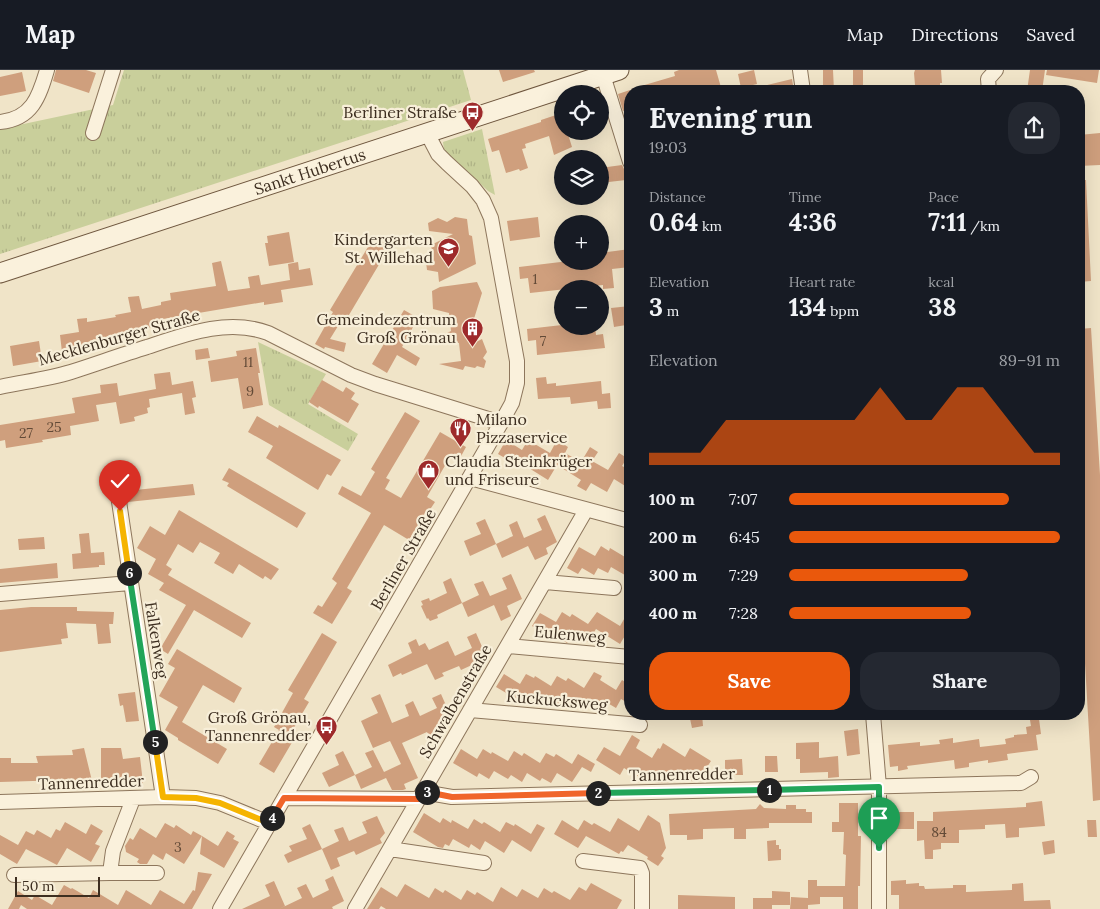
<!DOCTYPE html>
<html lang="en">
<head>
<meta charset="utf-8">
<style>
	:root { --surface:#171b24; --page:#242831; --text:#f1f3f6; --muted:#9ea1a6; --line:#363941; --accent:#ea580c }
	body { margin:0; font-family:Lora,serif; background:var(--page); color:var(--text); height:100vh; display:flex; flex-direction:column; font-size:19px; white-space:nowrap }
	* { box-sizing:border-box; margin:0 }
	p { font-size:16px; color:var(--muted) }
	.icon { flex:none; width:28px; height:28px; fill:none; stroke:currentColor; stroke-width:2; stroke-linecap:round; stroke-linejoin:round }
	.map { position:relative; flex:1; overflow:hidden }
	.sheet { position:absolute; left:624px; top:15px; width:461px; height:635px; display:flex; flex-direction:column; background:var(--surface); border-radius:20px; box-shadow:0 5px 20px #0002 }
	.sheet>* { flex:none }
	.controls { position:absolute; left:554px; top:15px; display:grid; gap:10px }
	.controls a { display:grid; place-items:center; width:55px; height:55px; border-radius:50%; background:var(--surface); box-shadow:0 5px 20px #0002; font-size:25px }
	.scale { position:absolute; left:15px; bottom:12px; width:85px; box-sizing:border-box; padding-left:5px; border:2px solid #3d2e20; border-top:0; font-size:14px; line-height:18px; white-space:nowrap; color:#3d2e20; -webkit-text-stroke:4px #f7eed8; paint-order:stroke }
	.pin { position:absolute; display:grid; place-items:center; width:42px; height:42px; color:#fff; margin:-51px -21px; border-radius:50% 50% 50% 0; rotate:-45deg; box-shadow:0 0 5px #0007 }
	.pin .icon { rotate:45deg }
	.km { position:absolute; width:25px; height:25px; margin:-12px; border-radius:50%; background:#222; color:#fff; font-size:14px; line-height:25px; text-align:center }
	.round { display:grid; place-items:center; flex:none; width:52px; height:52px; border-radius:20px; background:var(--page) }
	.headline { display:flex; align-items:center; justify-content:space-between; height:85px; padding:0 25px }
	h1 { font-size:28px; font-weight:800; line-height:38px }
	.stats { display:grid; grid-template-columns:repeat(3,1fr); gap:8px; height:85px; padding:5px 25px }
	.stats div { display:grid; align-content:center }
	.stats b { font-size:25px; font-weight:800 }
	.stats small { font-size:14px; font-weight:400 }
	.stats p { font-size:14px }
	.chart { height:140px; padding:10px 25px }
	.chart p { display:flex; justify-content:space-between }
	.chart svg { width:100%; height:90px; margin-top:5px; fill:var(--accent); opacity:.7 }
	.button { display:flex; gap:10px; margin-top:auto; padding:10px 25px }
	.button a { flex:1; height:58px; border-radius:20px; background:var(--accent); color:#fff; font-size:20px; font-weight:800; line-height:58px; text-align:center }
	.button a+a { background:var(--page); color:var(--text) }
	ul { padding:0 25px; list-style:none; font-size:16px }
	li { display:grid; grid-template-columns:80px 60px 1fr; align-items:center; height:38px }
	li i { height:12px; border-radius:6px; background:var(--accent) }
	header { display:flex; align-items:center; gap:30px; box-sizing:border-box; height:70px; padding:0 25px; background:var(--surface); border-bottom:1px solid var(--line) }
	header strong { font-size:24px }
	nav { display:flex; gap:28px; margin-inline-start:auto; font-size:18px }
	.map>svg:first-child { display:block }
	.grass { fill:url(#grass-tufts) }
	.building { fill:#cf9f7d }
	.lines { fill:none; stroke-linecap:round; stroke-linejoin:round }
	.minor-casing { stroke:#8d765c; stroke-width:16 }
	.secondary-casing { stroke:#6f573f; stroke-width:21 }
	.minor { stroke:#faf1dc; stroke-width:14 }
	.secondary { stroke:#faf1dc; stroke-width:19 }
	.split-1-casing { stroke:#fff; stroke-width:10 }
	.split-2-casing { stroke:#fff; stroke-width:10 }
	.split-3-casing { stroke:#fff; stroke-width:10 }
	.split-4-casing { stroke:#fff; stroke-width:10 }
	.split-5-casing { stroke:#fff; stroke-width:10 }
	.split-6-casing { stroke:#fff; stroke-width:10 }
	.split-7-casing { stroke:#fff; stroke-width:10 }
	.split-1 { stroke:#22a559; stroke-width:6 }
	.split-2 { stroke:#22a559; stroke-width:6 }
	.split-3 { stroke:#f0652b; stroke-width:6 }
	.split-4 { stroke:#f0652b; stroke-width:6 }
	.split-5 { stroke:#f5b400; stroke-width:6 }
	.split-6 { stroke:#22a559; stroke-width:6 }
	.split-7 { stroke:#f5b400; stroke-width:6 }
	.labels { text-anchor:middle; stroke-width:4.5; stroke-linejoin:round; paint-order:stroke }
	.number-label { font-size:14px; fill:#624a37 }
	.poi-label { font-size:16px; fill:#3d2e20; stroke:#f7eed8; text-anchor:end }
	.street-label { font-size:16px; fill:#3d2e20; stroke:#f7eed8 }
</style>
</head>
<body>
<header>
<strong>Map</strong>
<nav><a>Map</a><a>Directions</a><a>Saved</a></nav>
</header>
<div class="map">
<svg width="1100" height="839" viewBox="0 0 1100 839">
	<defs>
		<pattern id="grass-tufts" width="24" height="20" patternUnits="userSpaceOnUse" patternTransform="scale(1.25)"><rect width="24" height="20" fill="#c9cf9b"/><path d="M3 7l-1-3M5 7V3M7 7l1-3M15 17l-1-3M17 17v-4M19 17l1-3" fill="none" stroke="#aeb285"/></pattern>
	</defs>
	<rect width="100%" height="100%" fill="#f0e4c8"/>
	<path class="grass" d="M124,0H463L471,30L0,184V59L113,35Z
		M482,59L495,125L488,121L465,99L457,97L444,80L443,72Z
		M258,272L326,304L308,334L358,364L348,381L269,335Z"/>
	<path class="building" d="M56,0H86L96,3L89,23L53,11Z
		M499,0H534L535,2L503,12Z
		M679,0H716L722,21H632L631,19L675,6L674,2Z
		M754,0L757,14L741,18L738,4Z
		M823,0H833L834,21H823Z
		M853,0H863V21H853Z
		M915,0H941L942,13H940V15H915L914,3Z
		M1030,0H1045L1042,21H1027Z
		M1047,0H1099L1097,13L1046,5Z
		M22,2L26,21L0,26V7Z
		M792,9L794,21H756L755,18Z
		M630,20V39L623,41L618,24Z
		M562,43V61H567L572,77L554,85L549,66L525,74L526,78L522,79L528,98L520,101L519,99L506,103L499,80L492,82L488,69L541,52V50Z
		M1100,63V95L1079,96V65Z
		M622,95L624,99L626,110L600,113V98Z
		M1079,110H1086L1091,211L1079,212Z
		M455,147L467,149L469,165L472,166L476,194L439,212L438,202L427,200L426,192L433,189L431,175L453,164L429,161L428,153L438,148L447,152Z
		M538,147L540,167L510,171L507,151Z
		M289,162L294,192L269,196L265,173H268L267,166Z
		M374,167L390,176L346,250L343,248L330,269L346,273L344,282L325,277L324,279L315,274L333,242L330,240Z
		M630,179V197L612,199L614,218L603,219V215L530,223L528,208L520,209L519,197L569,191H601L600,183Z
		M221,191L228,221L250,218L248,207L259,205L261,215L290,210L288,194L298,192L299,200L310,198L313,215L281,220L283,232L264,235V232L163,249L164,255L110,265L111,271L80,276L81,279L62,282L60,265L79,262L77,249L87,248V252L116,247L115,245L131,242L128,227L139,226L142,239L161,235V232L171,230L170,223L216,216L212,193Z
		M477,212L482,223L473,252L476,253L478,271L482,269L487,282L483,288L486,291L484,298L477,296L475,298L465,296L463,300L439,294L461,291L459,273L446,271L445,264L451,261L449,243L433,239L432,221L440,217Z
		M630,236V247H626V255L614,257L611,238Z
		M404,240L418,248L402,277L420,288L416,296L397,285L387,303L372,294Z
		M562,255V256H595L596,265L603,264L605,278L537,285L536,270L528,271L527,259Z
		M1091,258L1100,405V730L1093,731L1079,490V259Z
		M39,271L42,291L13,296L10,276Z
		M208,278L210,288L196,290L195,280Z
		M256,278L260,303H258L263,335L243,339L238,308L211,312L208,291L237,286L236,281Z
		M170,302L172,315L193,311L196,327L192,328L195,343L185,345L182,323L149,329L150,337L147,338L148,343L134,347L135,351L120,354L116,332L96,335L99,351L70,356L71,365L42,370L43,372L6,378L5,370L0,371V355L75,343L72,328L101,323L100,315L117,313L119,326L156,319L154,304Z
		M546,307L547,314L556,313V316L601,311L602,324L610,323L611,338L598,339L597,331L571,334L570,327L538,329L536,308Z
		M322,310L343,322L346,317L355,323L351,329L359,334L348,353L319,336L318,338L309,332Z
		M405,342L420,351L386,408L390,410L385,419L401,428L440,362L466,377L459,390L451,385L427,427L435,432L427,444L425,443L409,470L384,455L347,518L352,521L332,554L313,543L318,535L322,537L337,513L332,509L371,443L338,424L342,416L361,426L375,402L371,399Z
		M257,346L278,358L279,355L341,390L331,406L327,404L318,420L266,388L273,376L248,362Z
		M506,370L522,380L528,370L550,383L557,370L568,377L565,383L581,392L590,377L598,382L592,391L608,400L619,383L627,388L622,396L630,400V419L614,409L607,422L591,413L586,421L577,416L581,410L557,395L548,410L524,395L522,398L498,384Z
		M229,398L306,443L297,458L227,416L229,413L222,410Z
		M193,414L195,425L128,432L126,421Z
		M179,440L279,499L271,510L265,506L263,509L239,494L233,504L214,493L220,483L200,472L193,483L178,474L166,495L172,499L168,505L251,553L242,568L194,540L168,584L160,579L186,535L159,520L164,513L148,504L156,489L137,478L150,456L165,465Z
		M545,445L557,472L546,478L548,484L535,490L528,476L502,488L496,474L513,466L509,455L517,451L524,468L542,460L537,449Z
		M485,449L496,474L470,486L464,471L481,464L476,453Z
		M89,463L91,483L104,482L105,495H99V497L73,499L72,484L81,483L79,464Z
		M44,467L45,479L19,480L18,469Z
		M601,476L609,481L610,478L630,490V508L611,497L608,503L598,498L594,505L582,498L578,504L567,498L579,477L595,486Z
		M57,493L58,508L0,513V499Z
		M511,504L522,529L507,536L511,546L501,551L494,535L468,547L462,533L479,525L474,514L483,511L490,526L507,519L502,508Z
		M451,508L462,533L437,545L438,548L430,551L428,548L427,549L421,536L423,535L421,531L429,528L430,531L447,523L443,512Z
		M31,537H77V541L114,542L113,554H109L111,573L98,574L96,554L66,553L68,568L61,569L62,574L0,582V540Z
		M630,539V567L626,564L620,574L596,559L588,572L573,563L567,573L558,567L556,570L532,556L540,543L556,552L562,542L570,547L572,544L588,554L597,542L620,556Z
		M322,563L337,572L304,629L309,632L289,666L294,669L274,703L259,694L279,660L274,657L293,623L288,620Z
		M476,563L487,588L461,600L459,596L442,603L444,606L435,610L427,594L402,605L401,603L393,607L388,595L412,583L408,573L416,569L419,576L425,573L429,580L448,571L455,586L472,578L467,567Z
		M177,579L242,618L234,633L203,615L182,652L227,679L218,694L178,670V668L165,660L178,637L159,626L175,598L168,594Z
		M594,602L602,606L600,610L616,620L622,610L630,615V634L621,629L616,638L604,631L600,637L588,630L584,636L580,633L576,639H566L553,631L552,634L534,623L527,635L496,617L504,604L520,614L526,604L534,608L535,606L551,616L557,606L566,611L568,608L584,618Z
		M135,622L139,651L126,652L123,635L120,636L118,624Z
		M380,624L392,653L409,646L405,635L413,631L420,646L437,638L432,628L441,624L452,649L439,655L442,660L429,666L427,662L402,673L418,708L404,714L406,719L403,720H392L386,708L361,719L355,705L372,697L365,683L373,680L384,702L401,694L390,671L373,678L361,651L378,643L371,628Z
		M689,644H702L703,656L692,658Z
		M1039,649L1041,664L1036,665L1038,680L1007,684L1008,690L988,693V690L969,693V697L955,699L954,690L907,696L908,699L898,701V696L890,697L888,675L920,672V676L940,674L939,670L953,668V673L979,669L980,677L1006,674L1005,669L1014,667V665L1027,664L1026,657L1031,656L1030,650Z
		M858,659L860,684L847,686L844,661Z
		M632,665L640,670L636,678L652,688L658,678L660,679L663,673L685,687L690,678L711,691L699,709L694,706L691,711L676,702L670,712L658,713L635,705L624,698L620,705L596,690L604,677L620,686Z
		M819,672V688L838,686L839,707L828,708V702L800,703V689H796V673Z
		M84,678L92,711H66V710L0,712V688H11V693H38L36,686L73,685L72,680Z
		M101,678H121L123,689L140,687L143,713L128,715L127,710H101Z
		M461,679L477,689L483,679L491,684L492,682L508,691L514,681L522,686L524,683L540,693L546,683L554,687L556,684L572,694L578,684L595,694L591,702L582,697L572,712L557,703L551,713L542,708L540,711L527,703L522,712L511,705L508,709L494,701L489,709L479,703L477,707L453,693Z
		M343,681L355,705L329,717L322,703L339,695L335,685Z
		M765,686H777L778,702H765Z
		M742,689L743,705H730V701H725V690Z
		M1042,731L1045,756L1019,758V767L1006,768L1005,754L985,755V759L959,760V773H941V779L933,780V789H925L924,770L917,771V751H933V742L1026,737V733Z
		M839,733H858V766H861L860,816H858V839H843V827H820V834L808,835V810H817V816H845L846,785L843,784L844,762H832V752H839Z
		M760,734L764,738L786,739V735H796V739H806V742H812V753H769V758L746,759V769H734V758L703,759V769L687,770V765H670L669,744L756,739Z
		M895,742H914V759H896Z
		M424,743L440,753L443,748L451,753L452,750L468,759L474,749L482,754L484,752L500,762L506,752L514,756L515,754L531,764L537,754L545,758L531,782L512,770L504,783L485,771L480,780L471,774L469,778L453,769L449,776L445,774L443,778L438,777L413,762Z
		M648,745L660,753L666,778L661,786L664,788L658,796L647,789L648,787L628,775L623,782L621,781L619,784L586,766L578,778L554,764L562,750L578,760L584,750L592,755L594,753L610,762L618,748L639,761Z
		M377,746L385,763L380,769L382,773L356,785L354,781L337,788L340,796L331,800L322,779L339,771L334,760L343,757L349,771L367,763L362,752Z
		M1087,750H1096L1097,767H1088Z
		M65,752L86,764L91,754L103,761L95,774L100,776L91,792L67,778L57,795L26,779L17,794L0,784V765L18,775L26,761L34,765L37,760L51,768L56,759L60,761Z
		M165,753L174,758L176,755L191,765L193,761L202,766L184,794L166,783L163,790L153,784L147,794H140L137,792L139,789L126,782L125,776L130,768L133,770L140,758L156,768Z
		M310,754L322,779L288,793L284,785L292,781L289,776L307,769L302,758Z
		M227,761L235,766L233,769L239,772L224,798L200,784L202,766L218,776Z
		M776,770V775H779V779H781V790L768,791L767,771Z
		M1054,770L1055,783L1044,785L1042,772Z
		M198,802L212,804L192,839H27L21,835L19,839H8L18,821L32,830L35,825L52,835L64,815L71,819L72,818L89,828L93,820L118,835L126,820L151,835L160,820L184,834L193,820L195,821Z
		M333,806L344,831L332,837L333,839H279L302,828L297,818L306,814L313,828L329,820L325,810Z
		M906,810V814L919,813V816H924L925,819L953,818V815H966V822L1012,820V814L1023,813L1024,831L1050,830L1051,839H899V825H891V811Z
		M274,811L285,836L279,839H242L270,826L265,815Z
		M591,813L622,830L617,839H386L381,836L379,839H367L381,817L397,827L405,814L429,828L435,818L443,823L445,820L461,830L467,820L475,825L477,822L493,832L501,817L517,827L522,819L538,828L544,818L552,823L554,821L570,830L579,817L586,821Z
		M772,821L790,822V835H772Z
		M678,825L735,827V839H678Z
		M791,827L808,828V839H790Z
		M753,828H772V839H753Z"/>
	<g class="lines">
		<defs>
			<path id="minor" d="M800,0L803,21
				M603,5L630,92
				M989,21L988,9L996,0
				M0,52C32,49 39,27 47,0
				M93,63L113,0
				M0,317C23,312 48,309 71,302C96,294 121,285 147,277C186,264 228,248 268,263L351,305L375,314L501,353
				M470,408L630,451
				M117,418L163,727
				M545,512L614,518
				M0,524L130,513
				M508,576L630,587
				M470,640L640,655
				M873,644L879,717V839
				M423,722L452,727L1021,713L1031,707
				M284,728L419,729
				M133,729L113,781L110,803H157
				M0,732L163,727L196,728L220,733L269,753
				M390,779L484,793
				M583,791L640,798L642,803V839
				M14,805L110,803
				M220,839L501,353L512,333L517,313V291L491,148L483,130L472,116L447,93L438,84L427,63
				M355,839L586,440"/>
			<g id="secondary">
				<path id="s1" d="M0,203L619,0"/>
			</g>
		</defs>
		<use href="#minor" class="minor-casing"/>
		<use href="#secondary" class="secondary-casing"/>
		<use href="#minor" class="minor"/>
		<use href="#secondary" class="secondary"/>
	</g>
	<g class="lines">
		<defs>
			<path id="split-1" d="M769,720L879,717V778"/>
			<path id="split-2" d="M598,723L769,720"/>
			<path id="split-3" d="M427,722L452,727L598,723"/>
			<path id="split-4" d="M272,748L284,728L419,729L423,722H427"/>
			<path id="split-5" d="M155,672L163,727L196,728L220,733L269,753L272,748"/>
			<path id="split-6" d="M129,503L155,672"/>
			<path id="split-7" d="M120,441L129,503"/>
		</defs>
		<use href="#split-1" class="split-1-casing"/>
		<use href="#split-2" class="split-2-casing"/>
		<use href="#split-3" class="split-3-casing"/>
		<use href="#split-4" class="split-4-casing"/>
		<use href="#split-5" class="split-5-casing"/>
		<use href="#split-6" class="split-6-casing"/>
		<use href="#split-7" class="split-7-casing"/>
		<use href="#split-1" class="split-1"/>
		<use href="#split-2" class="split-2"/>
		<use href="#split-3" class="split-3"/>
		<use href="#split-4" class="split-4"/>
		<use href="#split-5" class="split-5"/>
		<use href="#split-6" class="split-6"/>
		<use href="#split-7" class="split-7"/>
	</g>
	<defs>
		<symbol id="bus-pin" viewBox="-11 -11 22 30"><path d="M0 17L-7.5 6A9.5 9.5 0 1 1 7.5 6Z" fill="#9e2a2b" stroke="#f7eed8"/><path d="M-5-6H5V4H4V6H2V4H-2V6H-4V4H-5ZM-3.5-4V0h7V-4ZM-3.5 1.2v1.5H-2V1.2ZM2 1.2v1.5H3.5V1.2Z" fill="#fff"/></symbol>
		<symbol id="school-pin" viewBox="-11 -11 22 30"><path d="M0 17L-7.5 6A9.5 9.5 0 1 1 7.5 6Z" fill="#9e2a2b" stroke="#f7eed8"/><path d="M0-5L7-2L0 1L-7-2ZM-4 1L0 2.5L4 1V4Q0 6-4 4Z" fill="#fff"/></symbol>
		<symbol id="building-pin" viewBox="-11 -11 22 30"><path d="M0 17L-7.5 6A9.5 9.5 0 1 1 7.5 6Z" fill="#9e2a2b" stroke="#f7eed8"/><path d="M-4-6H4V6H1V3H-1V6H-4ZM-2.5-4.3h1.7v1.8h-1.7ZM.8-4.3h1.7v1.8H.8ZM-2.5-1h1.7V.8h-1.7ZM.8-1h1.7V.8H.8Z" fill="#fff"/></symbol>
		<symbol id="restaurant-pin" viewBox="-11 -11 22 30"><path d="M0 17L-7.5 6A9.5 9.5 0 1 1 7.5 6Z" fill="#9e2a2b" stroke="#f7eed8"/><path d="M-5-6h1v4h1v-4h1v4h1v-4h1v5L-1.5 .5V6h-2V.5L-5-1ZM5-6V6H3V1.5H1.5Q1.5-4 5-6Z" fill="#fff"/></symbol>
		<symbol id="shop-pin" viewBox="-11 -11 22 30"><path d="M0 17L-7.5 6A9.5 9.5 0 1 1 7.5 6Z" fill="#9e2a2b" stroke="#f7eed8"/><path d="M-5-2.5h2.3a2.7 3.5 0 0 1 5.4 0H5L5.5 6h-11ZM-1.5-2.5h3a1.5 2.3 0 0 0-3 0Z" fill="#fff"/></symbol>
	</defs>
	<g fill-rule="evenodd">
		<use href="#bus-pin" x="460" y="30" width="25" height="34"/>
		<use href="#school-pin" x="436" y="166" width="25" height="34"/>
		<use href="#building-pin" x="460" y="246" width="25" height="34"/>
		<use href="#restaurant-pin" x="448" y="346" width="25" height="34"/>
		<use href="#shop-pin" x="416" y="388" width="25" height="34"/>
		<use href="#bus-pin" x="314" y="644" width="25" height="34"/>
	</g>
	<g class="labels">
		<g class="number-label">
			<text x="535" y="214">1</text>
			<text x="543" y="276">7</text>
			<text x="248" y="297">11</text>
			<text x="250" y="326">9</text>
			<text x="54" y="362">25</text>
			<text x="26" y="368">27</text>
			<text x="939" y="767">84</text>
			<text x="178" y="782">3</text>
		</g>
		<g class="poi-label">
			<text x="457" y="48">Berliner Straße</text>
			<text x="433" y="175">Kindergarten<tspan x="433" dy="18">St. Willehad</tspan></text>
			<text x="456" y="255">Gemeindezentrum<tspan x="456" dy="18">Groß Grönau</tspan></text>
			<text x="476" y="355" text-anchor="start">Milano<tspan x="476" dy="18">Pizzaservice</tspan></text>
			<text x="445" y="397" text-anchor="start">Claudia Steinkrüger<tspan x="445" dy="18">und Friseure</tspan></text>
			<text x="311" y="653">Groß Grönau,<tspan x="311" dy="18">Tannenredder</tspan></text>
		</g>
		<g class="street-label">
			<text dy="6" stroke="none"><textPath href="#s1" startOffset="326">Sankt Hubertus</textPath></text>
			<text transform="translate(119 267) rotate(-16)" y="6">Mecklenburger Straße</text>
			<text transform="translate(403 489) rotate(-60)" y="6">Berliner Straße</text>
			<text transform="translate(570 564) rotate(5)" y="6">Eulenweg</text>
			<text transform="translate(157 570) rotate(81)" y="6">Falkenweg</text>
			<text transform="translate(557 630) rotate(5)" y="6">Kuckucksweg</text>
			<text transform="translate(455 631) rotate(-60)" y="6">Schwalbenstraße</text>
			<text transform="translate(682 704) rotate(-1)" y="6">Tannenredder</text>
			<text transform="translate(91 712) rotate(-2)" y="6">Tannenredder</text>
		</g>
	</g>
</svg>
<div class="controls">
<a><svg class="icon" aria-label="locate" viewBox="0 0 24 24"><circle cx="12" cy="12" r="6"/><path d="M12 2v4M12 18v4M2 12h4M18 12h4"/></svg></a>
<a><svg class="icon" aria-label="layers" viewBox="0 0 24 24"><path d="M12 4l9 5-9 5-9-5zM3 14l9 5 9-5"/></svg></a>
<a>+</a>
<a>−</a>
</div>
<div class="scale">50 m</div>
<div class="pin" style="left:879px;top:778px;background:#1e9e55"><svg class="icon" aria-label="arrive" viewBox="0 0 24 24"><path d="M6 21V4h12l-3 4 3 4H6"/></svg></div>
<div class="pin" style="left:120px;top:441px;background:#d93025"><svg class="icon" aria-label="check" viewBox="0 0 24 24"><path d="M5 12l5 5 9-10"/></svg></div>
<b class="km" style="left:769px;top:720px">1</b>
<b class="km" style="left:598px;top:723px">2</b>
<b class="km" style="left:427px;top:722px">3</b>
<b class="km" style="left:272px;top:748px">4</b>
<b class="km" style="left:155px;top:672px">5</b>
<b class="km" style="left:129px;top:503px">6</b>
<section class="sheet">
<div class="headline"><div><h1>Evening run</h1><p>19:03</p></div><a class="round"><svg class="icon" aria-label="share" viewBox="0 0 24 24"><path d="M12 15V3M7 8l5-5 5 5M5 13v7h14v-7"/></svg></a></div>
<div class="stats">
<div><p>Distance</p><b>0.64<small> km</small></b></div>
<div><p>Time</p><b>4:36</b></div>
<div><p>Pace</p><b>7:11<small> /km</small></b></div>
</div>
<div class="stats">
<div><p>Elevation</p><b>3<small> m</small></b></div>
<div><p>Heart rate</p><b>134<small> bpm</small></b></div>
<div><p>kcal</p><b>38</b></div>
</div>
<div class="chart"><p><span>Elevation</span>89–91 m</p>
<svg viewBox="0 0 160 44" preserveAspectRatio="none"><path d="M0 44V38L10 38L20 38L30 22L40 22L50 22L60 22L70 22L80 22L90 6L100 22L110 22L120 6L130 6L140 22L150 38L160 38V44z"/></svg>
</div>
<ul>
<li><b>100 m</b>7:07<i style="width:81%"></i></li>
<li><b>200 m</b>6:45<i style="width:100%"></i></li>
<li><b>300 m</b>7:29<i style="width:66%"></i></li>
<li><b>400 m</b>7:28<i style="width:67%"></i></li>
</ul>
<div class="button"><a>Save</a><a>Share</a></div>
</section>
</div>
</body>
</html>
